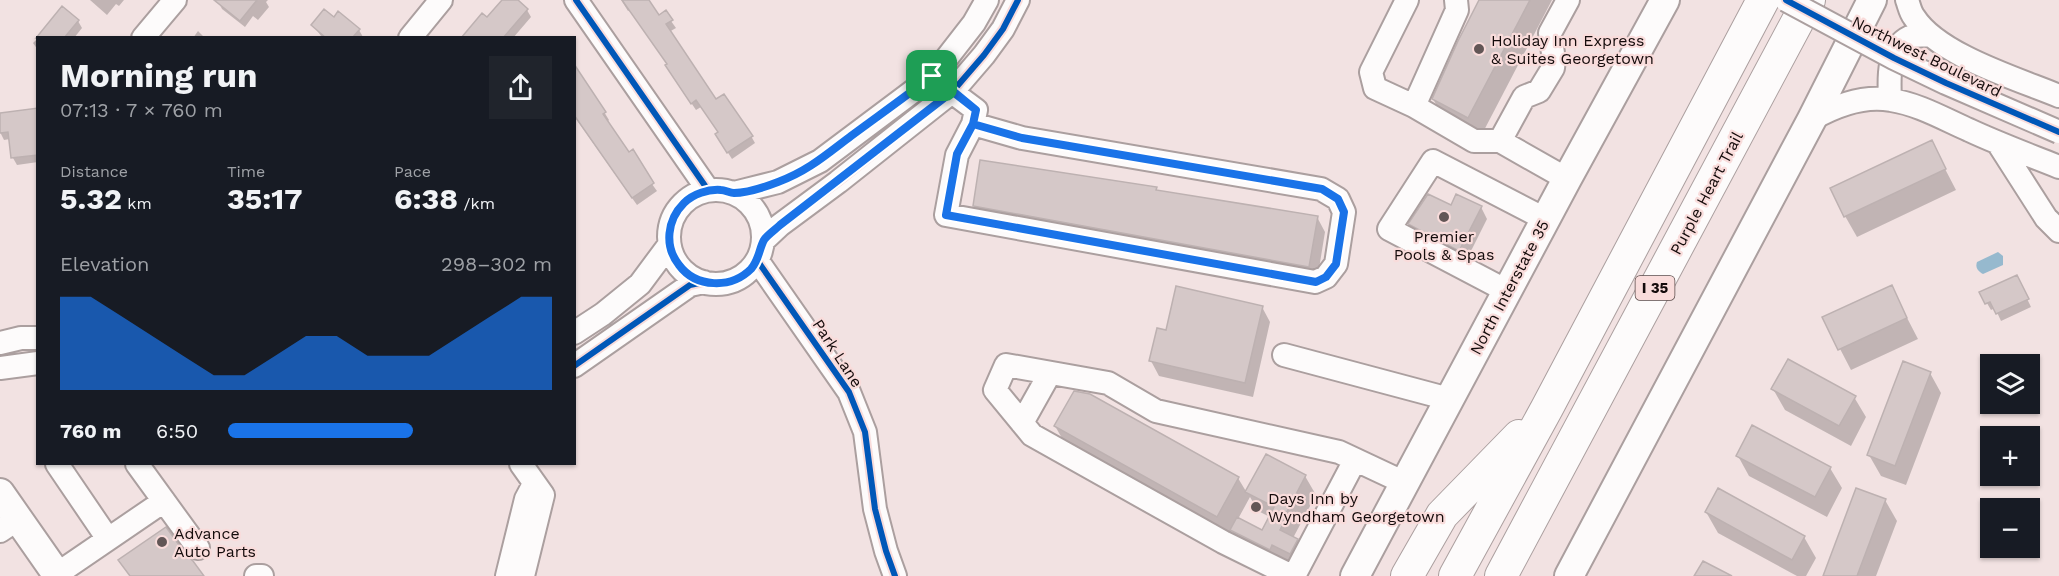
<!DOCTYPE html>
<html lang="en">
<head>
<meta charset="utf-8">
<style>
	:root { --surface:#171b24; --page:#20242c; --text:#f1f3f6; --muted:#9ea1a6; --accent:#1a73e8 }
	body { margin:0; font-family:"Work Sans",sans-serif; background:var(--page); color:var(--text); height:100vh; display:flex; flex-direction:column; font-size:22px; white-space:nowrap }
	* { box-sizing:border-box; margin:0 }
	p { font-size:20px; color:var(--muted) }
	.icon { flex:none; width:33px; height:33px; fill:none; stroke:currentColor; stroke-width:2; stroke-linecap:round; stroke-linejoin:round }
	.map { position:relative; flex:1; overflow:hidden }
	.side { position:absolute; left:36px; top:36px; width:540px; height:429px; display:flex; flex-direction:column; background:var(--surface); border-radius:0px; box-shadow:0 2px 4px #0004 }
	.side>* { flex:none }
	.controls { position:absolute; left:1980px; top:354px; display:grid; gap:12px }
	.controls a { display:grid; place-items:center; width:60px; height:60px; border-radius:0px; background:var(--surface); box-shadow:0 2px 4px #0004; font-size:30px }
	.pin { position:absolute; display:grid; place-items:center; width:51px; height:51px; color:#fff; margin:-26px; border-radius:12px; box-shadow:0 3px 9px #0006 }
	.round { display:grid; place-items:center; flex:none; width:63px; height:63px; border-radius:0px; background:var(--page) }
	.summary { display:flex; align-items:center; justify-content:space-between; height:102px; padding:0 24px }
	h1 { font-size:33px; font-weight:700; line-height:45px }
	.stats { display:grid; grid-template-columns:repeat(3,1fr); gap:9px; height:102px; padding:6px 24px }
	.stats div { display:grid; align-content:center }
	.stats b { font-size:30px; font-weight:700 }
	.stats small { font-size:16px; font-weight:400 }
	.stats p { font-size:16px }
	.chart { height:168px; padding:12px 24px }
	.chart p { display:flex; justify-content:space-between }
	.chart svg { width:100%; height:108px; margin-top:6px; fill:var(--accent); opacity:.7 }
	ul { padding:0 24px; list-style:none; font-size:20px }
	li { display:grid; grid-template-columns:96px 72px 1fr; align-items:center; height:45px }
	li i { height:15px; border-radius:8px; background:var(--accent) }
	.map>svg:first-child { display:block }
	.water { fill:#96b9ce }
	.shadow { fill:#0003; fill-rule:evenodd }
	.building { fill:#d5c8c8; stroke:#bdb1b1; stroke-width:1.5 }
	.lines { fill:none; stroke-linecap:round; stroke-linejoin:round }
	.minor-casing { stroke:#ab9f9f; stroke-width:26 }
	.major-casing { stroke:#ab9f9f; stroke-width:32 }
	.highway-casing { stroke:#ab9f9f; stroke-width:34 }
	.minor { stroke:#fdfbfb; stroke-width:22 }
	.major { stroke:#fdfbfb; stroke-width:28 }
	.highway { stroke:#fdfbfb; stroke-width:32 }
	.minor-bridge-casing { stroke:#ab9f9f; stroke-width:26; stroke-linecap:butt }
	.minor-bridge { stroke:#fdfbfb; stroke-width:22 }
	.cycleway-casing { stroke:#f9dcdb; stroke-width:10 }
	.cycleway { stroke:#0057b8; stroke-width:6 }
	.route-casing { stroke:#fff; stroke-width:12 }
	.route { stroke:#1a73e8; stroke-width:8 }
	.poi-dot { fill:#625656; stroke:#f9dcdb; stroke-width:2 }
	.labels { text-anchor:middle; stroke-width:4.5; stroke-linejoin:round; paint-order:stroke }
	.shield { fill:#f9dcdb; stroke:#594a49; stroke-width:1.5 }
	.shield-label { font-size:15px; font-weight:bold; fill:#140b0b }
	.poi-label { font-size:16px; fill:#140b0b; stroke:#f9dcdb; text-anchor:start }
	.street-label { font-size:16px; fill:#140b0b; stroke:#f9dcdb }
</style>
</head>
<body>
<div class="map">
<svg width="2059" height="576" viewBox="0 0 2059 576">
	<rect width="100%" height="100%" fill="#f2e2e2"/>
	<path class="water" d="M1998,252L2003,256V265L1983,274C1978,271 1975,268 1977,262Z"/>
	<path class="shadow" d="M90,0H124L119,6L116,4L107,15Z
		M219,0H268L266,2L269,7L258,20L253,16L245,27L222,9L218,1Z
		M504,0H515L527,10L531,17L513,38H468Z
		M621,0H647L658,17L671,21L676,28L669,32L716,102L751,136L755,143L732,159L721,142L720,133L701,107L696,110L671,73L668,65L630,10L628,11Z
		M1481,0H1552L1480,138L1445,120L1433,99Z
		M334,19L359,30L363,37L320,38L321,36L313,25Z
		M78,21L82,28L74,38H38Z
		M198,31L205,38H193Z
		M38,38V50L33,43Z
		M590,89L609,120L607,122L657,191L637,205L574,116Z
		M38,112V162L17,165L13,158L10,139L4,140L0,132V115Z
		M1931,142L1956,190L1857,237L1845,216Z
		M1156,188L1158,192L1317,217L1325,232L1317,281L983,221L974,206Z
		M1451,207H1481L1487,219L1466,261L1417,235L1410,224Z
		M2020,284L2031,307L2001,321L1995,308L1991,310L1981,293Z
		M1891,287L1918,339L1851,370L1824,318Z
		M1262,307L1270,322L1253,397L1159,376L1151,361L1168,332Z
		M1930,373L1941,393L1906,485L1881,476L1869,455Z
		M1773,389L1854,397L1866,417L1851,446L1785,410Z
		M1055,426L1238,478L1247,493L1266,456L1305,476L1316,495L1293,538L1297,540L1308,559L1301,572L1242,549L1232,531L1228,536L1067,447ZM1250,497L1258,511L1270,517L1262,532L1238,519Z
		M1738,456L1830,468L1842,488L1827,517L1749,476Z
		M1885,500L1897,521L1876,576H1825Z
		M1706,512L1804,537L1816,558L1806,576H1797L1718,533Z"/>
	<path class="building" d="M214,0H257L240,21Z
		M502,0H518L528,9L503,38H461L482,13L487,17Z
		M622,0H649L659,15L666,10L673,20L666,24L716,99L724,94L753,136L727,153L715,134L718,132L696,100L691,104L665,65L667,64Z
		M1479,0H1530L1468,118L1432,99L1458,41Z
		M62,6L79,20L64,38H36Z
		M324,9L334,17L338,11L360,29L352,38H326L311,25Z
		M574,64L606,112L603,114L629,152L633,149L654,183L632,198L574,115Z
		M38,108V155L11,158L8,132L0,133V113Z
		M1932,140L1946,169L1844,217L1830,188Z
		M980,160L1157,187L1156,190L1318,216L1309,267L973,206Z
		M1428,194L1451,205L1456,194L1482,206L1459,251L1408,224Z
		M2017,275L2029,299L1996,314L1990,302L1985,304L1979,292Z
		M1892,285L1907,318L1838,350L1822,317Z
		M1176,286L1263,306L1245,383L1149,361L1157,328L1166,330Z
		M1788,359L1856,396L1839,426L1771,389Z
		M1903,361L1931,372L1895,466L1867,455Z
		M1074,391L1090,394L1239,477L1217,517L1054,426Z
		M1752,425L1831,467L1815,497L1736,456Z
		M1266,454L1306,475L1281,523L1283,524L1280,530L1298,539L1290,554L1272,545L1270,550L1230,530L1237,517L1262,530L1274,507L1245,492Z
		M1718,488L1805,536L1792,560L1705,512Z
		M1856,488L1886,499L1857,576H1823Z
		M166,527L187,556L193,561L204,576H130L118,560Z
		M1703,561L1732,576H1694Z"/>
	<g class="lines">
		<defs>
			<path id="minor" d="M576,0L708,190
				M1407,0L1371,72L1375,88L1414,106L1474,141H1500L1567,179
				M1907,0C1909,5 1910,12 1914,17C1938,55 2018,79 2059,96
				M143,38L175,0
				M410,38L441,0
				M932,77L976,110L973,124L957,155L946,215L1315,282L1326,277L1336,264L1344,212L1338,199L1321,189L1022,138L973,124
				M1890,99C1889,79 1887,48 1910,37C1915,35 1924,36 1929,35
				M1414,106L1457,10L1456,0
				M1812,119C1835,106 1864,95 1891,100C1918,104 1944,119 1969,130C1999,144 2029,155 2059,167
				M1500,141L1524,97L1539,91L1553,68L1554,60L1550,33L1568,0
				M1998,143L2046,218L2059,231
				M669 237a47 47 0 1 1 94 0a47 47 0 1 1-94 0Z
				M734,193L778,182L820,161L932,77L974,23L987,0
				M764,240L780,225L838,182L953,91L984,55L1003,29L1018,0
				M757,260L849,392L865,432L875,509L886,551L895,576
				M1507,291L1389,229L1433,161L1545,219
				M574,333L603,314L640,284L669,245
				M0,343L21,338H38
				M1284,355L1449,399
				M574,366L690,285L704,282
				M0,368L38,363
				M1022,423L1050,373
				M57,464L108,539
				M137,464L198,548
				M521,464L543,495L523,576
				M0,531L18,519
				M57,574L164,501
				M256,576H262
				M507,576L526,499L534,484
				M1292,576L1223,542L1032,435L995,390L1006,365L1108,383L1156,411L1339,452L1405,483
				M1294,576L1355,460"/>
			<path id="major" d="M0,493L58,576
				M1355,576L1567,179L1665,0
				M1569,576L1812,119L1872,0"/>
			<path id="highway" d="M1407,576L1442,515L1519,436
				M1455,576L1547,408L1763,0
				M1501,576L1809,0"/>
		</defs>
		<use href="#minor" class="minor-casing"/>
		<use href="#major" class="major-casing"/>
		<use href="#highway" class="highway-casing"/>
		<use href="#minor" class="minor"/>
		<use href="#major" class="major"/>
		<use href="#highway" class="highway"/>
		<defs>
			<path id="minor-bridge" d="M1786,0L1894,58L1946,83L2059,132"/>
		</defs>
		<use href="#minor-bridge" class="minor-bridge-casing"/>
		<use href="#minor-bridge" class="minor-bridge"/>
		<defs>
			<path id="cycleway" d="M576,0L708,190
				M1786,0L1894,58L1946,83L2059,132
				M764,240L780,225L838,182L953,91L984,55L1003,29L1018,0
				M757,260L849,392L865,432L875,509L886,551L895,576
				M574,366L690,285L704,282"/>
		</defs>
		<use href="#cycleway" class="cycleway-casing"/>
		<use href="#cycleway" class="cycleway"/>
	</g>
	<g class="lines">
		<defs>
			<path id="route" d="M932,76C905,97 878,116 851,136C827,154 808,171 778,182C765,187 748,193 734,193C730,193 725,190 721,190C708,189 693,194 684,203C667,220 664,246 679,265C696,288 731,289 751,269C759,260 759,249 764,240C767,235 776,229 780,225L953,91L976,110L973,124L957,154L946,215L1316,282L1326,277L1336,264L1344,212L1338,199L1322,189L1022,138L973,124L976,110C961,98 947,87 932,76"/>
		</defs>
		<use href="#route" class="route-casing"/>
		<use href="#route" class="route"/>
	</g>
	<g class="poi-dot">
		<circle cx="1479" cy="49" r="6"/>
		<circle cx="1444" cy="217" r="6"/>
		<circle cx="1256" cy="507" r="6"/>
		<circle cx="162" cy="542" r="6"/>
	</g>
	<g class="labels">
		<rect class="shield" x="1635.5" y="276" width="39" height="24" rx="4.5"/>
		<g class="shield-label">
			<text x="1655" y="293">I 35</text>
		</g>
		<g class="poi-label">
			<text x="1491" y="46">Holiday Inn Express<tspan x="1491" dy="18">&amp; Suites Georgetown</tspan></text>
			<text x="1444" y="242" text-anchor="middle">Premier<tspan x="1444" dy="18">Pools &amp; Spas</tspan></text>
			<text x="1268" y="504">Days Inn by<tspan x="1268" dy="18">Wyndham Georgetown</tspan></text>
			<text x="174" y="539">Advance<tspan x="174" dy="18">Auto Parts</tspan></text>
		</g>
		<g class="street-label">
			<text transform="translate(1927 56) rotate(26)" y="6">Northwest Boulevard</text>
			<text transform="translate(1706 193) rotate(-62)" y="6">Purple Heart Trail</text>
			<text transform="translate(1509 287) rotate(-62)" y="6">North Interstate 35</text>
			<text transform="translate(838 353) rotate(57)" y="6">Park Lane</text>
		</g>
	</g>
</svg>
<div class="controls">
<a><svg class="icon" aria-label="layers" viewBox="0 0 24 24"><path d="M12 4l9 5-9 5-9-5zM3 14l9 5 9-5"/></svg></a>
<a>+</a>
<a>−</a>
</div>
<div class="pin" style="left:932px;top:76px;background:#1e9e55"><svg class="icon" aria-label="arrive" viewBox="0 0 24 24"><path d="M6 21V4h12l-3 4 3 4H6"/></svg></div>
<section class="side">
<div class="summary"><div><h1>Morning run</h1><p>07:13 · 7 × 760 m</p></div><a class="round"><svg class="icon" aria-label="share" viewBox="0 0 24 24"><path d="M12 15V3M7 8l5-5 5 5M5 13v7h14v-7"/></svg></a></div>
<div class="stats">
<div><p>Distance</p><b>5.32<small> km</small></b></div>
<div><p>Time</p><b>35:17</b></div>
<div><p>Pace</p><b>6:38<small> /km</small></b></div>
</div>
<div class="chart"><p><span>Elevation</span>298–302 m</p>
<svg viewBox="0 0 160 44" preserveAspectRatio="none"><path d="M0 44V6L10 6L20 14L30 22L40 30L50 38L60 38L70 30L80 22L90 22L100 30L110 30L120 30L130 22L140 14L150 6L160 6V44z"/></svg>
</div>
<ul>
<li><b>760 m</b>6:50<i style="width:57%"></i></li>
</ul>
</section>
</div>
</body>
</html>
